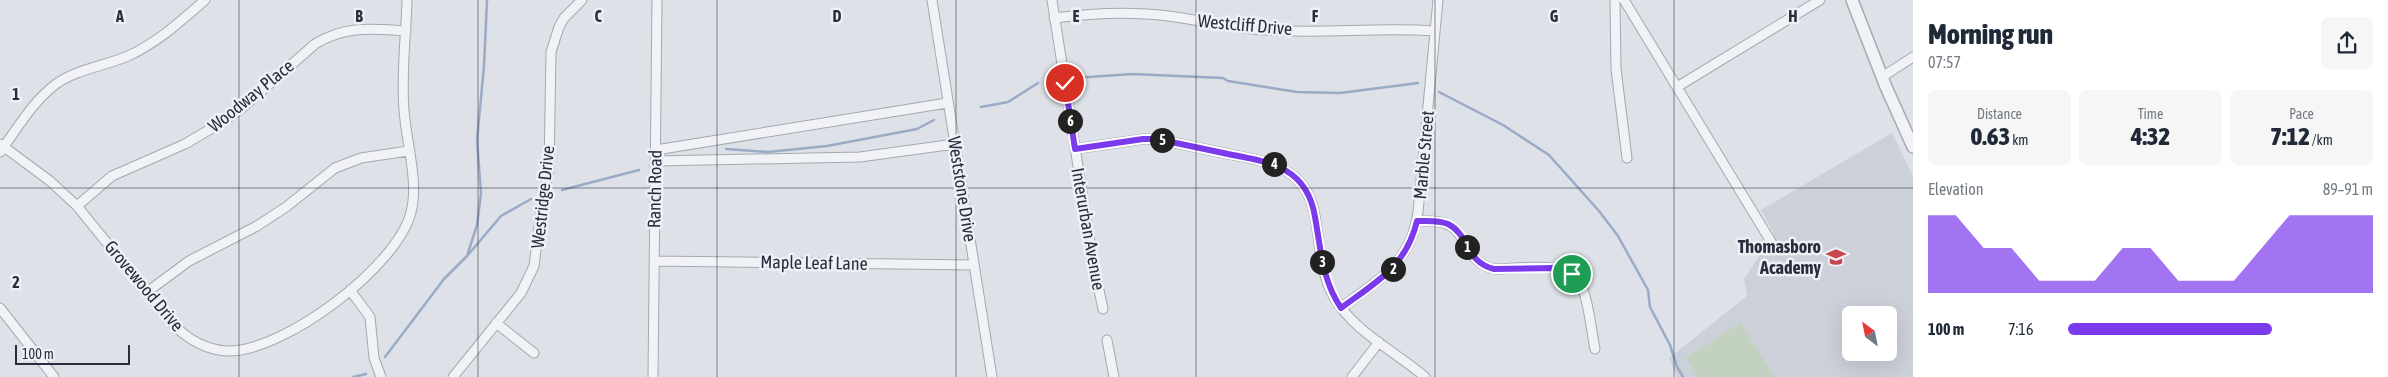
<!DOCTYPE html>
<html lang="en">
<head>
<meta charset="utf-8">
<style>
	:root { --surface:#fff; --page:#f6f6f7; --text:#1f2937; --muted:#747a83; --accent:#7c3aed }
	body { margin:0; font-family:"Asap Condensed",sans-serif; background:var(--page); color:var(--text); height:100vh; display:flex; flex-direction:column; font-size:19px; white-space:nowrap }
	* { box-sizing:border-box; margin:0 }
	p { font-size:16px; color:var(--muted) }
	.icon { flex:none; width:28px; height:28px; fill:none; stroke:currentColor; stroke-width:2; stroke-linecap:round; stroke-linejoin:round }
	.map { position:relative; flex:1; overflow:hidden }
	.side { display:flex; flex-direction:column; background:var(--surface); width:475px }
	.side>* { flex:none }
	.needle { width:32px; rotate:328deg }
	.controls { position:absolute; left:1842px; top:306px; display:grid; gap:10px }
	.controls a { display:grid; place-items:center; width:55px; height:55px; border-radius:8px; background:var(--surface); box-shadow:0 5px 20px #0002; font-size:25px }
	.scale { position:absolute; left:15px; bottom:12px; width:115px; box-sizing:border-box; padding-left:5px; border:2px solid #282e3d; border-top:0; font-size:14px; line-height:18px; white-space:nowrap; color:#282e3d; -webkit-text-stroke:4px #eef0f5; paint-order:stroke }
	.pin { position:absolute; display:grid; place-items:center; width:42px; height:42px; color:#fff; margin:-21px; border:2px solid #fff; border-radius:50%; box-shadow:0 1px 5px #0007 }
	.km { position:absolute; width:25px; height:25px; margin:-12px; border-radius:50%; background:#222; color:#fff; font-size:14px; line-height:25px; text-align:center }
	.round { display:grid; place-items:center; flex:none; width:52px; height:52px; border-radius:8px; background:var(--page) }
	.summary { display:flex; align-items:center; justify-content:space-between; height:85px; padding:0 15px }
	h1 { font-size:28px; font-weight:800; line-height:38px }
	.figures { display:grid; grid-template-columns:repeat(3,1fr); gap:8px; height:85px; padding:5px 15px }
	.figures div { display:grid; align-content:center; border-radius:8px; background:var(--page); text-align:center }
	.figures b { font-size:25px; font-weight:800 }
	.figures small { font-size:14px; font-weight:400 }
	.figures p { font-size:14px }
	.chart { height:140px; padding:10px 15px }
	.chart p { display:flex; justify-content:space-between }
	.chart svg { width:100%; height:90px; margin-top:5px; fill:var(--accent); opacity:.7 }
	ul { padding:0 15px; list-style:none; font-size:16px }
	li { display:grid; grid-template-columns:80px 60px 1fr; align-items:center; height:38px }
	li i { height:12px; border-radius:6px; background:var(--accent) }
	main { display:flex; flex:1; min-height:0 }
	.map>svg:first-child { display:block }
	.built { fill:#ccd0d9; fill-rule:evenodd }
	.grass { fill:#c2d1c0 }
	.lines { fill:none; stroke-linecap:round; stroke-linejoin:round }
	.stream { stroke:#9aabc6; stroke-width:2.5 }
	.minor-casing { stroke:#a4a8b1; stroke-width:11 }
	.tertiary-casing { stroke:#a4a8b1; stroke-width:14 }
	.minor { stroke:#f1f2f6; stroke-width:9 }
	.tertiary { stroke:#f1f2f6; stroke-width:11 }
	.route-casing { stroke:#fff; stroke-width:10 }
	.route { stroke:#7c3aed; stroke-width:6 }
	.grid { fill:none; stroke:#282e3d; stroke-width:1; stroke-opacity:0.55 }
	.labels { text-anchor:middle; stroke-width:5; stroke-linejoin:round; paint-order:stroke }
	.street-label { font-size:18px; fill:#282e3d; stroke:#eef0f5 }
	.poi-label { font-size:18px; font-weight:bold; fill:#282e3d; stroke:#eef0f5; text-anchor:end }
	.grid-label { font-size:16px; text-anchor:middle; font-weight:bold; fill:#282e3d; stroke:#eef0f5; stroke-width:5; stroke-linejoin:round; paint-order:stroke }
</style>
</head>
<body>
<main>
<div class="map">
<svg width="1913" height="377" viewBox="0 0 1913 377">
	<rect width="100%" height="100%" fill="#dee1e7"/>
	<path class="built" d="M1892,133L1913,176V377H1677L1669,358L1747,296L1744,279L1774,234L1761,210ZM1851,315H1889V352H1851Z"/>
	<path class="grass" d="M1740,323L1775,377H1699L1686,358Z"/>
	<g class="lines">
		<path class="stream" d="M1074,78L1132,74L1223,78L1228,81L1297,92L1340,93L1418,83
			M1439,92L1503,125L1549,155L1599,211L1618,236L1648,290L1650,307L1670,345L1677,367L1683,377
			M981,107L1008,102L1038,83
			M726,149L768,152L827,146L917,129L934,120
			M562,190L639,170
			M467,256L477,225L481,193L477,140L484,66L487,0
			M385,357L444,279L467,256L501,216L531,199
			M353,377L366,374"/>
		<defs>
			<path id="minor" d="M932,0L992,377
				M1052,0L1093,262L1103,309
				M1615,0L1616,69L1627,158
				M1624,0L1773,245
				M1054,18C1092,13 1130,11 1168,16C1200,20 1232,28 1265,30C1322,34 1379,27 1435,31
				M1882,77L1913,57
				M1677,87L1820,0
				M0,144L50,181L77,206L172,323C187,339 206,350 228,351C284,352 398,266 411,212C419,182 406,141 404,110C401,74 406,36 407,0
				M1075,149L1143,139H1157C1181,144 1204,149 1228,154C1270,162 1306,167 1315,216C1320,243 1320,273 1334,297C1354,332 1395,351 1425,377
				M656,150L947,103
				M0,152C17,129 33,101 56,84C77,69 105,66 128,56C157,43 181,21 205,0
				M655,161L860,157L955,144
				M77,206L112,176L185,144L219,124L242,108L315,44C347,25 371,29 406,31
				M1417,221C1426,221 1436,220 1444,223C1469,231 1463,262 1495,269C1519,269 1568,259 1581,285C1589,301 1591,330 1595,349
				M654,261L974,265
				M350,290L370,317L374,358L381,377
				M147,292L189,261L257,226L286,207L335,168L361,158L408,151
				M0,308L54,377
				M1341,308C1379,279 1411,264 1418,212L1438,0
				M496,323L534,353
				M1107,340L1114,377
				M453,377L521,293L534,266L541,211L549,169L551,52L559,27L564,18L582,0
				M653,377L657,0
				M1352,377L1379,342"/>
			<path id="tertiary" d="M1852,0L1886,87L1913,147"/>
		</defs>
		<use href="#minor" class="minor-casing"/>
		<use href="#tertiary" class="tertiary-casing"/>
		<use href="#minor" class="minor"/>
		<use href="#tertiary" class="tertiary"/>
	</g>
	<g class="lines">
		<defs>
			<path id="route" d="M1065,83L1075,149L1143,139H1157C1181,144 1204,149 1228,154C1270,162 1307,167 1315,217C1321,250 1322,280 1341,308C1376,282 1406,267 1417,221C1427,221 1439,220 1448,224C1470,235 1465,262 1494,269L1556,268L1572,274"/>
		</defs>
		<use href="#route" class="route-casing"/>
		<use href="#route" class="route"/>
	</g>
	<path class="grid" d="M239,0V377M478,0V377M717,0V377M956,0V377M1196,0V377M1435,0V377M1674,0V377M0,188H1913"/>
	<defs>
		<symbol id="school-bare" viewBox="-9 -9 18 18"><path d="M0-5L7-2L0 1L-7-2ZM-4 1L0 2.5L4 1V4Q0 6-4 4Z" fill="#c8474d" stroke="#eef0f5" stroke-width="2.5" paint-order="stroke"/></symbol>
	</defs>
	<g fill-rule="evenodd">
		<use href="#school-bare" x="1822" y="243" width="28" height="28"/>
	</g>
	<g class="labels">
		<g class="street-label">
			<text transform="translate(1245 25) rotate(5)" y="6">Westcliff Drive</text>
			<text transform="translate(251 96) rotate(-39)" y="6">Woodway Place</text>
			<text transform="translate(1424 155) rotate(-85)" y="6">Marble Street</text>
			<text transform="translate(655 189) rotate(-89)" y="6">Ranch Road</text>
			<text transform="translate(962 189) rotate(81)" y="6">Weststone Drive</text>
			<text transform="translate(543 197) rotate(-84)" y="6">Westridge Drive</text>
			<text transform="translate(1088 229) rotate(80)" y="6">Interurban Avenue</text>
			<text transform="translate(814 263) rotate(1)" y="6">Maple Leaf Lane</text>
			<text transform="translate(144 286) rotate(50)" y="6">Grovewood Drive</text>
		</g>
		<g class="poi-label">
			<text x="1821" y="253">Thomasboro<tspan x="1821" dy="21">Academy</tspan></text>
		</g>
	</g>
	<g class="grid-label">
		<text x="120" y="22">A</text>
		<text x="359" y="22">B</text>
		<text x="598" y="22">C</text>
		<text x="837" y="22">D</text>
		<text x="1076" y="22">E</text>
		<text x="1315" y="22">F</text>
		<text x="1554" y="22">G</text>
		<text x="1793" y="22">H</text>
		<text x="16" y="100">1</text>
		<text x="16" y="288">2</text>
	</g>
</svg>
<div class="controls">
<a><svg class="needle" viewBox="-14 -14 28 28"><path d="M0-13l5 13h-10z" fill="#e53935"/><path d="M0 13l5-13h-10z" fill="#747a83"/></svg></a>
</div>
<div class="scale">100 m</div>
<div class="pin" style="left:1572px;top:274px;background:#1e9e55"><svg class="icon" aria-label="arrive" viewBox="0 0 24 24"><path d="M6 21V4h12l-3 4 3 4H6"/></svg></div>
<div class="pin" style="left:1065px;top:83px;background:#d93025"><svg class="icon" aria-label="check" viewBox="0 0 24 24"><path d="M5 12l5 5 9-10"/></svg></div>
<b class="km" style="left:1467px;top:247px">1</b>
<b class="km" style="left:1393px;top:269px">2</b>
<b class="km" style="left:1322px;top:262px">3</b>
<b class="km" style="left:1274px;top:164px">4</b>
<b class="km" style="left:1162px;top:140px">5</b>
<b class="km" style="left:1070px;top:121px">6</b>
</div>
<section class="side">
<div class="summary"><div><h1>Morning run</h1><p>07:57</p></div><a class="round"><svg class="icon" aria-label="share" viewBox="0 0 24 24"><path d="M12 15V3M7 8l5-5 5 5M5 13v7h14v-7"/></svg></a></div>
<div class="figures">
<div><p>Distance</p><b>0.63<small> km</small></b></div>
<div><p>Time</p><b>4:32</b></div>
<div><p>Pace</p><b>7:12<small> /km</small></b></div>
</div>
<div class="chart"><p><span>Elevation</span>89–91 m</p>
<svg viewBox="0 0 160 44" preserveAspectRatio="none"><path d="M0 44V6L10 6L20 22L30 22L40 38L50 38L60 38L70 22L80 22L90 38L100 38L110 38L120 22L130 6L140 6L150 6L160 6V44z"/></svg>
</div>
<ul>
<li><b>100 m</b>7:16<i style="width:67%"></i></li>
</ul>
</section>
</main>
</body>
</html>
